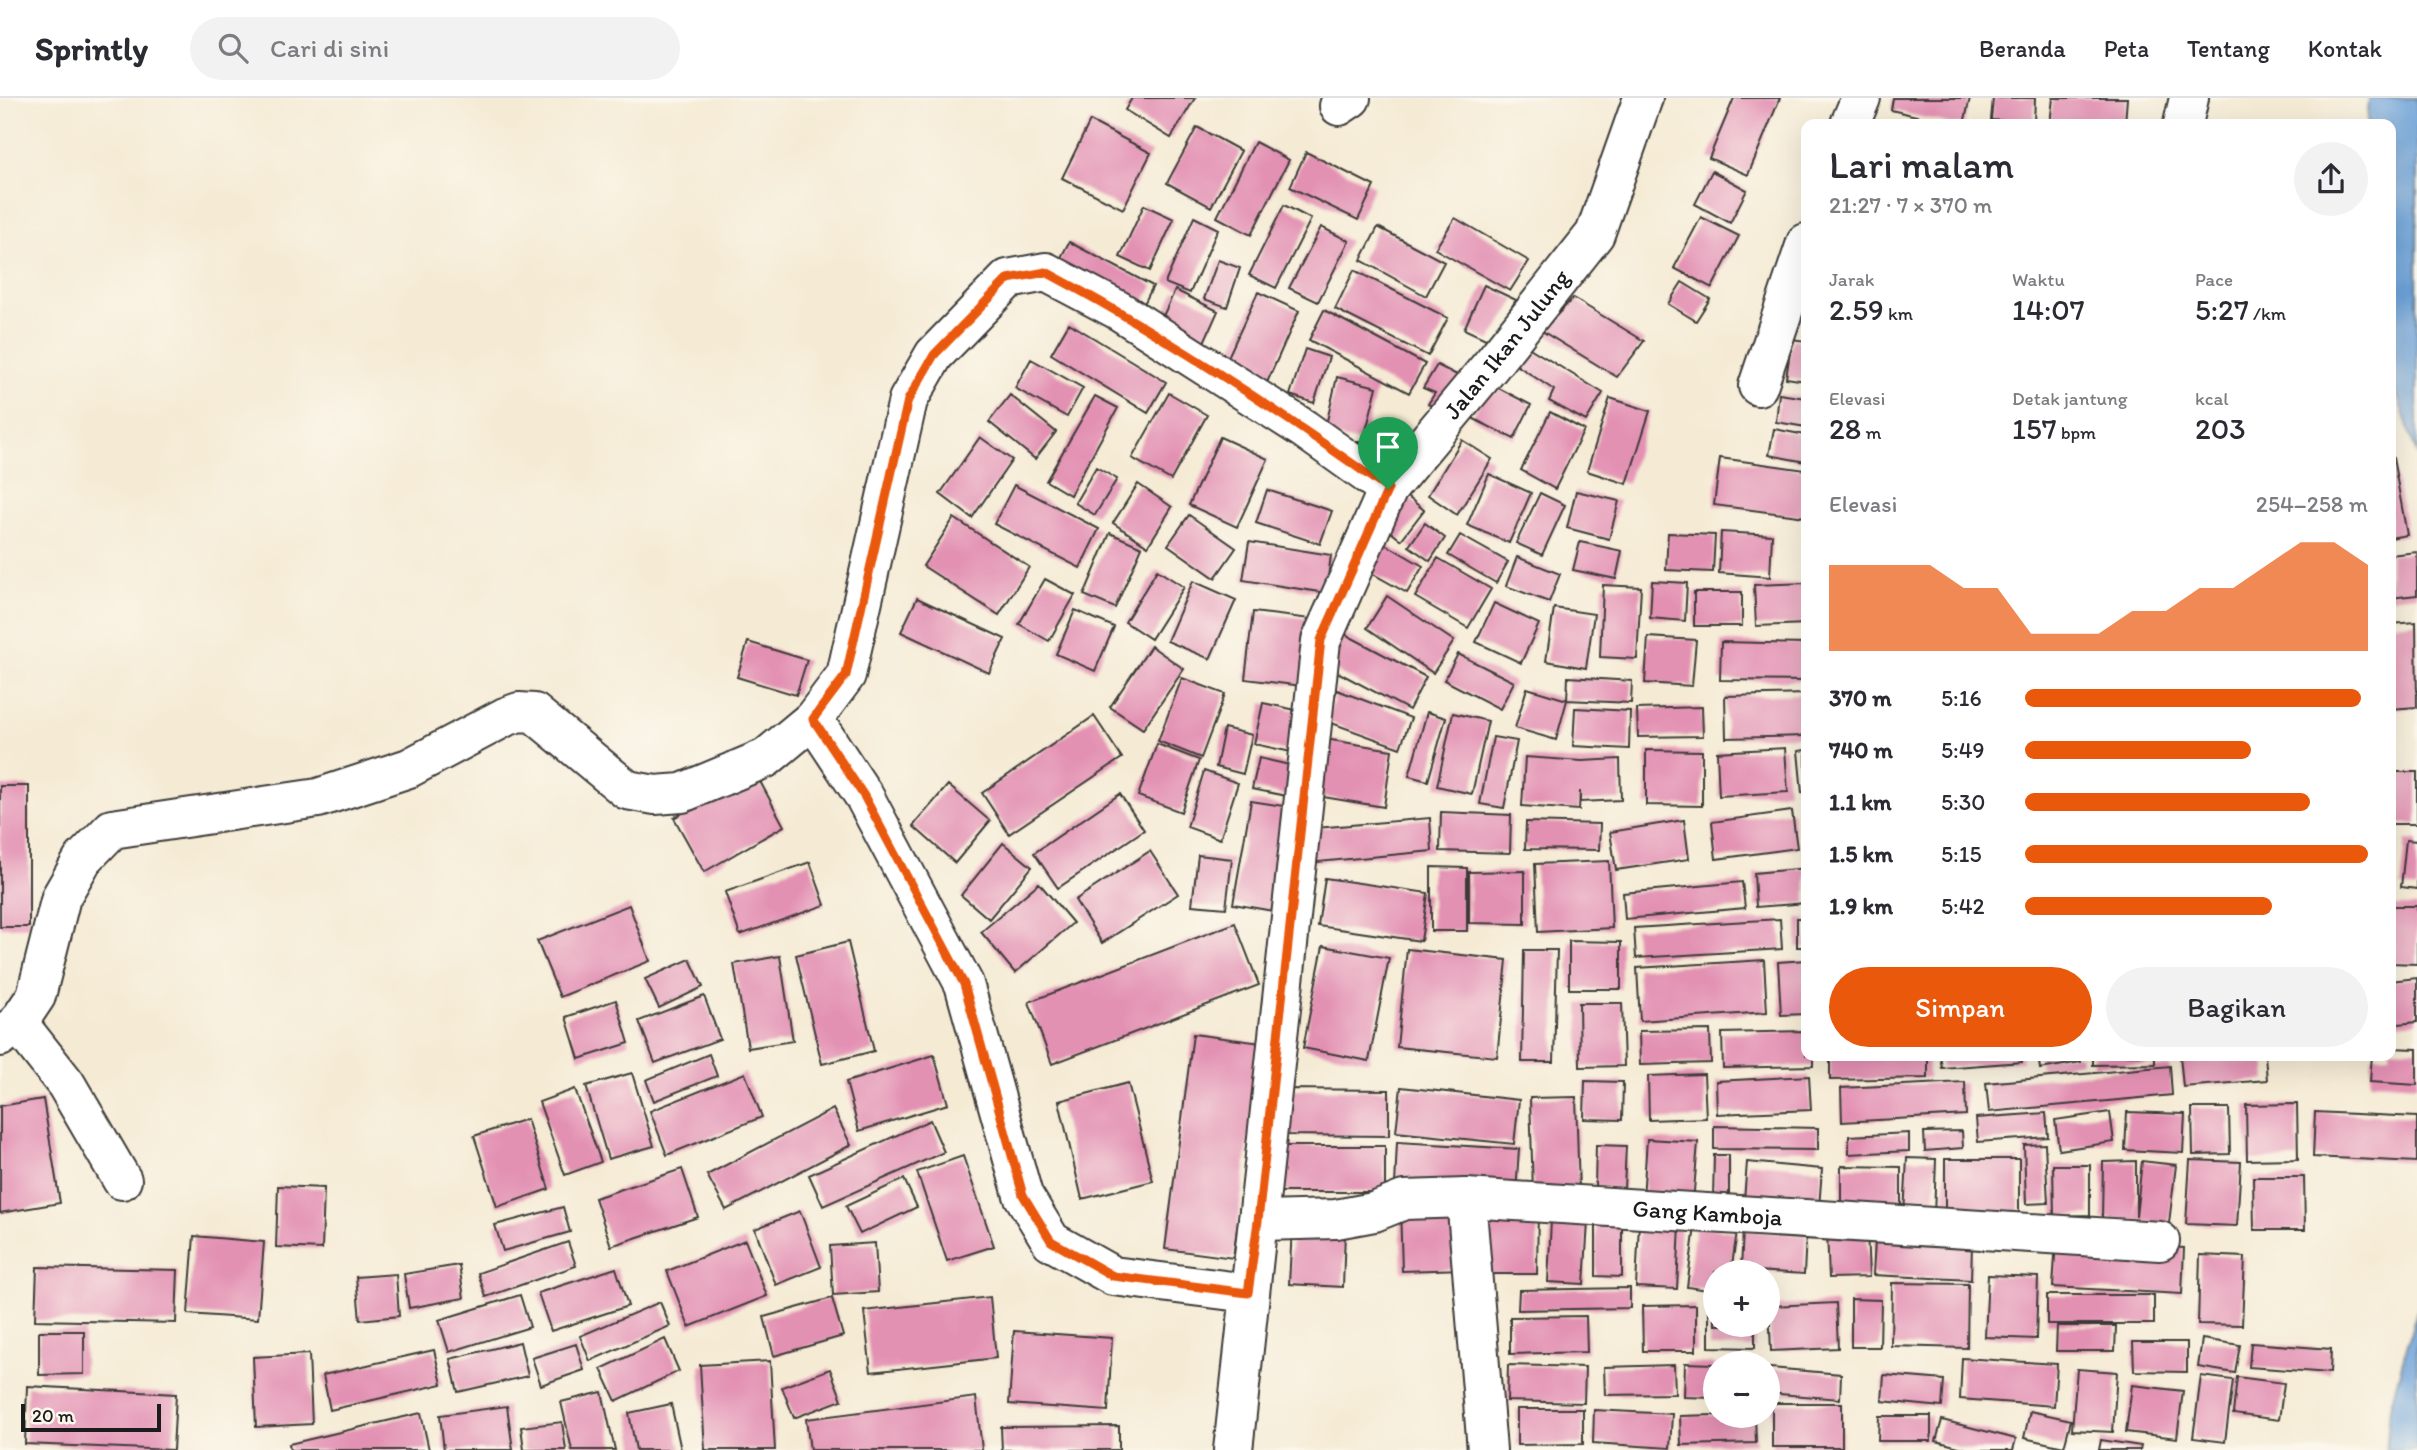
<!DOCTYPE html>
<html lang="id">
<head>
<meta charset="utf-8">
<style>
	:root { --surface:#fff; --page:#f2f2f3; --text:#2b2b33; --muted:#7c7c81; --line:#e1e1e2; --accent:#ea580c }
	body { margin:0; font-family:Itim,sans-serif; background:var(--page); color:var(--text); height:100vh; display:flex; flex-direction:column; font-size:26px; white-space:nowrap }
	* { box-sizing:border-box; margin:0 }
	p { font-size:23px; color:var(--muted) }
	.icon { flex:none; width:38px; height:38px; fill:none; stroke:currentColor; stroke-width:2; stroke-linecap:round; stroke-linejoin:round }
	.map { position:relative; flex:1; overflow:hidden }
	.side { position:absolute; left:1801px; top:21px; width:595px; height:942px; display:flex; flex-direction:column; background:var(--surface); border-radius:14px; box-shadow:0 7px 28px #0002 }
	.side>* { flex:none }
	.tools { position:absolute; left:1703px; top:1162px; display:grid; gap:14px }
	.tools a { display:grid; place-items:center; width:77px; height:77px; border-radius:50%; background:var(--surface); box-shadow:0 7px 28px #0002; font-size:35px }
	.scale { position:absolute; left:21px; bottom:18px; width:140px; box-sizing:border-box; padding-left:7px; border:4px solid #1c1c1c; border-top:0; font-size:19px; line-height:24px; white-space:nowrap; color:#1c1c1c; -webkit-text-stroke:5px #fbf7ec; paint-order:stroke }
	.pin { position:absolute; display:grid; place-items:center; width:60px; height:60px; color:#fff; margin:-72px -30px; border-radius:50% 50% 50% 0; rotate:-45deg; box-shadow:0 0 7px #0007 }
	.pin .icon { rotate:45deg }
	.round { display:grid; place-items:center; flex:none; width:74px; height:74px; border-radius:37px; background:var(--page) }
	.head { display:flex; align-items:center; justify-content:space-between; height:119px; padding:0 28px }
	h1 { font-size:38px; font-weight:600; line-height:52px }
	.metrics { display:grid; grid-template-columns:repeat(3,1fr); gap:10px; height:119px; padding:7px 28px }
	.metrics div { display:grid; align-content:center }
	.metrics b { font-size:30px; font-weight:600 }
	.metrics small { font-size:19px; font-weight:400 }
	.metrics p { font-size:19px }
	.chart { height:196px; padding:14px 28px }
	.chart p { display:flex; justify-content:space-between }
	.chart svg { width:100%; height:126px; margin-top:7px; fill:var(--accent); opacity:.7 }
	.action { display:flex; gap:14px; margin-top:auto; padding:14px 28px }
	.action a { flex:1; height:80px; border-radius:42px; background:var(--accent); color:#fff; font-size:28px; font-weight:600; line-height:80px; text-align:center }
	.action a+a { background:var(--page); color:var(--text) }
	ul { padding:0 28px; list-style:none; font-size:23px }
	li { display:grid; grid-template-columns:112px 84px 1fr; align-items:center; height:52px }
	li i { height:18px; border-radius:9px; background:var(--accent) }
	header { display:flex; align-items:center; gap:42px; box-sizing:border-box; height:98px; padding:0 35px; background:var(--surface); border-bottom:2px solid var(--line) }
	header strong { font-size:33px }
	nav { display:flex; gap:38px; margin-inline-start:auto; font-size:24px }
	.search { width:490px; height:63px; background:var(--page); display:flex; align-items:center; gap:18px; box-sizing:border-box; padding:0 24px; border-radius:38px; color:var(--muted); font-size:26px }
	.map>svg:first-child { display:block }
	.water { fill:#6ca1d8; stroke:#445e7a; stroke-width:2 }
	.building { fill:#e391b3 }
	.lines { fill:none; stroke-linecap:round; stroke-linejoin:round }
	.street-casing { stroke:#3d3b38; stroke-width:42 }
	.street { stroke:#fff; stroke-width:38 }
	.route-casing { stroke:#fff; stroke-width:14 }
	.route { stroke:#ea580c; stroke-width:9 }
	.labels { text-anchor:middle; stroke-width:6; stroke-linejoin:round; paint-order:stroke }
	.street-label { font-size:24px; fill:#1c1c1c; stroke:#fbf7ec }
</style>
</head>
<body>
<header>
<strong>Sprintly</strong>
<div class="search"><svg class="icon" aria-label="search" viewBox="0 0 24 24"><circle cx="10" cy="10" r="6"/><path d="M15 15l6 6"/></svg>Cari di sini</div>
<nav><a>Beranda</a><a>Peta</a><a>Tentang</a><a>Kontak</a></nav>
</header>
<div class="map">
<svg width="2417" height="1352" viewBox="0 0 2417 1352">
	<rect width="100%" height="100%" fill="#fbf7ec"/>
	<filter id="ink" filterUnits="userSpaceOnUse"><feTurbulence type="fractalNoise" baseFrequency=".0143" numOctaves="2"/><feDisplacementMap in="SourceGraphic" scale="14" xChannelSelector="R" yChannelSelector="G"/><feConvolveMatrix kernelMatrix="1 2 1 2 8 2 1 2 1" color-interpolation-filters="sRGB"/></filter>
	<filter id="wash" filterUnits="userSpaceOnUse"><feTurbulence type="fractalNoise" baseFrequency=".00686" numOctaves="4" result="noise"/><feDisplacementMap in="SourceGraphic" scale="28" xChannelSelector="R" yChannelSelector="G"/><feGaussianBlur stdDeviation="1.57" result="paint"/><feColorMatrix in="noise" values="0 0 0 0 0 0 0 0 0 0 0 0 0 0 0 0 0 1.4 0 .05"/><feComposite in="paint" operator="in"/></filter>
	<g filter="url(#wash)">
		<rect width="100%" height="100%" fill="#f5ebd5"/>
		<path class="water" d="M2369,0H2417V357L2391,278L2390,26H2367Z
			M2417,1212V1352H2386L2390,1309Z"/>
		<g id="blocks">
			<path class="building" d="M1132,0H1195L1171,40L1125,12Z
				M1734,0H1780L1748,77L1709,60Z
				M1893,0H1970L1964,26H1950L1891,12Z
				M1993,0H2035L2034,25L1991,22Z
				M2053,0H2127L2125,26H2050Z
				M1090,23L1151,55L1123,111L1062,80Z
				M1197,29L1241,53L1211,109L1167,85Z
				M1255,44L1289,62L1251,137L1217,119Z
				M1306,54L1374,88L1358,122L1290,89Z
				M1712,73L1747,92L1730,125L1695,106Z
				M1144,107L1174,121L1150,173L1120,159Z
				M1284,107L1311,121L1276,190L1249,177Z
				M1194,119L1218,131L1190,195L1165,185Z
				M1701,119L1739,138L1712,190L1674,170Z
				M1455,120L1529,163L1510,193L1435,151Z
				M1321,129L1349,143L1318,204L1289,190Z
				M1378,129L1444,164L1426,198L1361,162Z
				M1069,144L1153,188L1139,216L1055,171Z
				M1218,162L1240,170L1227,209L1204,201Z
				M1354,172L1448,220L1428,258L1335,211Z
				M1682,184L1710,201L1696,223L1668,206Z
				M1484,187L1516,202L1490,243L1464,231Z
				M1175,192L1218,213L1201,251L1157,231Z
				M1258,194L1299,213L1265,289L1223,270Z
				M1573,200L1644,243L1617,279L1542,233Z
				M1324,212L1425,266L1409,295L1309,242Z
				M1069,225L1166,284L1148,315L1051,256Z
				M1792,241L1806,243V283L1786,280Z
				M1528,249L1603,295L1586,323L1549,303L1554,292L1515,266Z
				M1305,251L1329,259L1314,305L1290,297Z
				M1031,261L1083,290L1067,319L1015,290Z
				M1437,267L1463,280L1445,315L1428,306L1435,295L1423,290Z
				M1337,279L1377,289L1363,345L1324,336Z
				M1489,285L1531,307L1514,341L1472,320Z
				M1169,295L1207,317L1171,382L1132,360Z
				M1779,296L1806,300V329L1776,324Z
				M1010,297L1056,334L1035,361L989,324Z
				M1095,298L1118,310L1070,397L1046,383Z
				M1610,300L1650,313L1627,386L1587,373Z
				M1550,314L1584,332L1555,391L1521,372Z
				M1774,331L1806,337V364L1769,357Z
				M980,339L1012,362L972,420L940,396Z
				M1220,339L1268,361L1237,429L1189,407Z
				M1462,342L1492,361L1457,417L1428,397Z
				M1720,360L1806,372V419L1714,407Z
				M2390,360H2393L2407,437L2390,440Z
				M1096,369L1117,381L1095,417L1075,405Z
				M1489,376L1531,395L1509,445L1467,427Z
				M1138,386L1172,409L1148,448L1113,425Z
				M1014,387L1099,431L1080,470L994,426Z
				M1267,392L1332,413L1320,446L1256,425Z
				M1576,393L1619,403L1609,441L1567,430Z
				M1540,395L1565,407L1542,457L1516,445Z
				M1404,396L1424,412L1401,442L1382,427Z
				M1189,417L1236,450L1215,480L1168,447Z
				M954,420L1029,469L999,517L923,468Z
				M1425,425L1445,440L1430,463L1409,448Z
				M1721,434L1772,437L1770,479L1719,475Z
				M1110,435L1142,449L1115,510L1084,497Z
				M1668,435L1715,437L1713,474L1666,472Z
				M1460,437L1508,464L1496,485L1448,457Z
				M1375,440L1423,468L1407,495L1359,468Z
				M1249,444L1331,457L1326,495L1243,482Z
				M1580,444L1622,453L1616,481L1573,472Z
				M2417,454V497L2390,500V457Z
				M1517,459L1560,476L1549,504L1506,488Z
				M1438,460L1491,491L1468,530L1415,499Z
				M1157,472L1184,489L1151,541L1125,524Z
				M1045,481L1075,497L1049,543L1019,526Z
				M1193,483L1236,502L1210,561L1167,543Z
				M1652,483L1687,485L1685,523L1650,520Z
				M1806,485V526L1756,528L1754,487Z
				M1603,487L1641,489L1637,561L1600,559Z
				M1694,494H1742V528H1694Z
				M1387,498L1454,543L1433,575L1367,530Z
				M917,500L1005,541L989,575L901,534Z
				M1494,505L1539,526L1521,565L1476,544Z
				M1554,510L1594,516L1586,570L1546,563Z
				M1075,512L1114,529L1095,573L1056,556Z
				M1253,514L1311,521L1302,588L1245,581Z
				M2416,524L2417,609L2390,611V526Z
				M1341,534L1426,579L1409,612L1324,567Z
				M1648,539L1696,542L1692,588L1645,585Z
				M748,544L807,562L796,597L737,579Z
				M1721,544L1806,546V583L1720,582Z
				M1151,548L1184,571L1143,631L1110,609Z
				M1458,556L1514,584L1500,611L1444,582Z
				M1568,579L1632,583L1631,605L1567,602Z
				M1182,580L1225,596L1201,660L1158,643Z
				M1527,590L1567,602L1556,642L1515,630Z
				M1337,592L1411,620L1400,650L1326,623Z
				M1806,596V638L1726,640L1725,598Z
				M1263,605L1310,615L1301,656L1254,646Z
				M1702,609L1703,638L1638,639L1637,611Z
				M1575,610L1630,613L1629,651L1573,648Z
				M1427,614L1446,620L1428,683L1409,678Z
				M1453,615L1488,623L1472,696L1437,688Z
				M1094,618L1122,660L1009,736L982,695Z
				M1224,630L1252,637L1243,676L1216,669Z
				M1493,639L1517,643L1504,710L1480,706Z
				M1325,641L1392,652L1384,709L1317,698Z
				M1157,646L1199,662L1181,714L1138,698Z
				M1785,650L1788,694L1719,698L1717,654Z
				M1646,652L1702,653V708L1646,707Z
				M1806,652V694L1802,695L1798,653Z
				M1525,659L1582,663L1620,661L1621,702L1580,704V693L1579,712L1522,708Z
				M1259,660L1303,670L1296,700L1252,691Z
				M1204,673L1238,685L1220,741L1187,729Z
				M755,674L784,728L704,774L674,720Z
				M2390,674H2417V726H2390Z
				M948,687L990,723L955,765L913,728Z
				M0,688H29V829H0Z
				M1120,696L1144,732L1058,790L1034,755Z
				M1251,703L1297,710L1279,814L1233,806Z
				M1792,713L1797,750L1716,761L1712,724Z
				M1441,714L1511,717L1510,755L1440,753Z
				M1430,720L1432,753L1308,765L1305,731Z
				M1684,722L1689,761L1616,772L1610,734Z
				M1526,724L1600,726L1599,752L1525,751Z
				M2406,742L2417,743V791L2401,789Z
				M1003,745L1032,769L989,821L961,797Z
				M1150,753L1178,796L1102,845L1075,802Z
				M1198,757L1232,761L1226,810L1192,807Z
				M1609,763L1612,830L1538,834L1535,766Z
				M810,764L825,807L740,837L725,794Z
				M1431,769L1467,770V833H1431Z
				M1806,770V805L1756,809L1754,775Z
				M1525,773V826L1469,825V774Z
				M1325,780L1428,795L1421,843L1318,828Z
				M1742,784L1745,810L1625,821L1623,795Z
				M1039,785L1073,825L1015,875L981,834Z
				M629,807L650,863L560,899L537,843Z
				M2390,808H2417V866L2390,865Z
				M1797,820H1806V849H1797Z
				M1780,821L1782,851L1636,860L1634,830Z
				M1235,825L1259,887L1052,966L1029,904Z
				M1569,843L1621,844V891H1569Z
				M848,844L874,953L822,966L796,857Z
				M1323,848L1389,860L1369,963L1303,950Z
				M1407,851L1507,862L1497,959L1397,949Z
				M1524,852H1557L1554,964H1522Z
				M780,858L793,943L748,950L734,866Z
				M690,861L703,889L659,910L645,881Z
				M1764,862L1767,914L1640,923L1637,870Z
				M1806,862V916L1781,917L1778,864Z
				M2417,880V924L2390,927V883Z
				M704,898L720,941L655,965L639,923Z
				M616,902L629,945L579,961L566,919Z
				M1579,905H1622L1624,968L1580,969Z
				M1710,932L1711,965L1640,967L1639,933Z
				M1806,933V957H1813V968L1723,970L1722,935Z
				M1193,936L1262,945L1233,1160L1165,1151Z
				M2390,950L2417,951V987L2370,984L2372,957H2390Z
				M709,956L717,978L654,1003L646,982Z
				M934,957L948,1006L859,1033L846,984Z
				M1830,957H1928V980L1830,982Z
				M1940,957H2021L2022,964L1942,970Z
				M2038,957H2080L2081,964L2040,971Z
				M2093,957H2155V966L2093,967Z
				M2180,957H2265L2267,982L2183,989Z
				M2170,968L2172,997L1989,1014L1986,985Z
				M632,975L654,1048L608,1061L586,988Z
				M745,975L762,1019L667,1057L650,1013Z
				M1704,976L1706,1020L1649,1022L1648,978Z
				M1809,978L1811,1012L1717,1016L1716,983Z
				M1585,983L1623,984L1622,1022L1584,1021Z
				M1965,984L1966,1017L1842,1024L1841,990Z
				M1128,985L1153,1083L1082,1101L1059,1003Z
				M1401,989L1519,1002L1514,1046L1396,1034Z
				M575,991L601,1064L565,1077L539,1004Z
				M1284,991L1389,992V1038L1283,1037Z
				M1576,999L1579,1092L1533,1093L1530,1000Z
				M43,1001L60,1105L0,1115V1008Z
				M2297,1006L2298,1061L2247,1062L2246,1007Z
				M2192,1010H2229L2230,1056L2193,1057Z
				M833,1011L851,1047L726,1112L707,1077Z
				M2110,1014L2114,1044L2059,1052L2055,1022Z
				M2127,1014L2185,1016L2183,1055L2125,1052Z
				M2315,1014L2417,1019V1064L2313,1059Z
				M2046,1015L2048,1039L1978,1044L1976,1020Z
				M527,1021L549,1091L497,1109L474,1038Z
				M930,1022L944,1054L823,1108L809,1077Z
				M1714,1028L1818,1030V1052L1714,1051Z
				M1962,1033L1963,1050L1925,1053L1924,1034Z
				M1909,1035V1053L1849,1056V1038Z
				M1647,1041L1698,1044L1693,1105L1643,1101Z
				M1397,1044L1519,1051L1516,1095L1395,1088Z
				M2045,1046L2048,1105L2026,1106L2024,1047Z
				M1596,1047L1626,1048L1624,1091L1595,1089Z
				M1276,1048H1385V1094H1275Z
				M1714,1057H1729V1100L1713,1101Z
				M963,1058L994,1148L947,1163L917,1074Z
				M1907,1060L1936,1061L1934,1119L1904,1118Z
				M1945,1061H2019V1122L1945,1121Z
				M2190,1062L2241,1064L2237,1128L2186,1126Z
				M2136,1063V1119L2142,1063L2176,1067L2169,1125L2102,1121L2103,1064Z
				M1747,1064L1822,1071L1819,1110L1744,1103Z
				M2053,1067H2090V1117L2054,1118Z
				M1841,1068L1901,1069V1111H1841Z
				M682,1071L698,1119L611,1148L595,1100Z
				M2253,1079H2304L2305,1132H2254Z
				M904,1081L917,1109L860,1136L846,1108Z
				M278,1088L324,1090L322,1151L276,1149Z
				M1461,1105L1464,1171L1402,1173L1400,1107Z
				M1481,1108L1538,1109L1537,1176H1480Z
				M563,1109L570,1134L503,1153L495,1127Z
				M800,1113L821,1169L776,1187L755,1131Z
				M1551,1122L1588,1124L1584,1186L1548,1184Z
				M1596,1125H1622V1179L1596,1178Z
				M1639,1125L1680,1126L1677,1191L1636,1189Z
				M1695,1128L1737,1134L1731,1174H1715V1193L1687,1189Z
				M1292,1130L1345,1133L1343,1189L1289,1186Z
				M1867,1131L1869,1179L1829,1180L1827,1132Z
				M1743,1132L1806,1137L1804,1176L1741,1172Z
				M194,1138L264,1144L258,1221L188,1216Z
				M745,1142L767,1198L689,1229L667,1173Z
				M1875,1142L1972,1147L1971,1182L1873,1177Z
				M2056,1143L2184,1150L2182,1196L2053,1189Z
				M568,1144L576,1168L486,1199L478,1175Z
				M875,1145L878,1194L833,1197L830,1148Z
				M2200,1157L2245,1159L2242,1227L2198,1226Z
				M459,1167L464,1200L409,1210L404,1176Z
				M37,1169L178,1172L176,1225L35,1222Z
				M616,1170L628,1208L551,1233L538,1195Z
				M396,1176L399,1218L360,1222L356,1179Z
				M1988,1177L2038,1179L2036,1241L1985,1239Z
				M1892,1185L1968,1186L1967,1250L1891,1248Z
				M1630,1190V1210L1518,1212L1519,1192Z
				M520,1197L530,1229L449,1254L439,1222Z
				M2047,1197H2154V1226H2047Z
				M990,1199L996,1260L871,1274L864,1213Z
				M832,1200L843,1238L774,1258L764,1219Z
				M1851,1201L1881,1202L1880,1249H1851Z
				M660,1204L670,1228L590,1263L580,1238Z
				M1709,1205H1715V1227H1755V1250L1709,1249Z
				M1836,1205L1838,1250L1771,1253L1769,1208Z
				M1696,1207V1253H1643L1642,1208Z
				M1586,1218L1587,1254L1510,1256V1219Z
				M2057,1228H2116L2115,1253H2056Z
				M39,1233H84V1276L39,1277Z
				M1014,1233L1112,1240L1108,1313L1009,1306Z
				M665,1241L679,1273L616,1303L601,1271Z
				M2202,1241L2240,1247L2235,1275L2198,1269Z
				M520,1244L528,1278L458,1294L450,1261Z
				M2133,1244H2187V1274L2134,1273Z
				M2251,1245L2331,1251L2330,1275L2249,1269Z
				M576,1246L584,1272L541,1287L532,1260Z
				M434,1252L442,1286L330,1312L323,1277Z
				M309,1256L312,1326L256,1329L253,1259Z
				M1962,1260L2057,1266L2054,1308L1960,1301Z
				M770,1263L775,1352H705L700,1267Z
				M1685,1265L1715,1266V1300L1684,1299Z
				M1508,1267L1585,1269L1584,1305L1507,1303Z
				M1674,1267L1675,1296L1605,1297L1604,1269Z
				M1770,1270L1841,1276L1840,1301L1768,1295Z
				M830,1271L842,1302L794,1320L782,1289Z
				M2077,1271L2117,1274L2113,1334L2072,1332Z
				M1884,1277L1944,1282L1942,1309L1882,1303Z
				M2201,1278L2233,1282L2225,1344L2193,1340Z
				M2237,1279L2284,1285L2279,1322L2233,1316Z
				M2132,1287L2183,1293L2177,1340L2126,1334Z
				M27,1288L176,1296L173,1352L25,1346Z
				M602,1294L615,1352H572L561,1304Z
				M976,1299L982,1352H810L806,1321Z
				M1772,1305H1842V1349H1772Z
				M671,1306L681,1352H636L629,1315Z
				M507,1308L513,1352H444L440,1317Z
				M1517,1311H1583V1346L1517,1347Z
				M1594,1312L1672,1316L1670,1350L1593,1345Z
				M2030,1313L2071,1322L2064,1349L2024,1340Z
				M421,1315L429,1352H290L289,1346Z
				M1715,1317L1755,1318L1756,1345L1681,1347L1680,1318Z
				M1879,1318H1931V1343H1878Z
				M1942,1322L2016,1341L2013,1352H1970L1936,1343Z
				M562,1324L566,1352H524L521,1329Z
				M1119,1328V1352H1002L1001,1329Z
				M2101,1342L2141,1348L2140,1352H2099Z"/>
		</g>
	</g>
	<g filter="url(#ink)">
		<use href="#blocks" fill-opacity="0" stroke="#3d3b38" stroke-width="2"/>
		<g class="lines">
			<defs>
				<g id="street">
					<path d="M1339,8L1351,0"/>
					<path d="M1850,26L1861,0"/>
					<path d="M2183,26L2189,0"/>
					<path d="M1758,288L1806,145"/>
					<path d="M813,621L864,698L964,886L1023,1097L1051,1143L1113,1178L1248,1195"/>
					<path d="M18,925L66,986L122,1082"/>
					<path d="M0,939L18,925L36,898L61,799L83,761L112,731L318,700L409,670L505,619L519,614L534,615L627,692L655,697L682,695L766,660L813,621L846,577L908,302L934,257L1008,181L1046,174L1118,212L1304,331L1388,391"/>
					<path d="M1466,1100L1487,1352"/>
					<path id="s1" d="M1258,1123L1336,1121L1374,1114L1404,1102L1466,1100L2160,1143"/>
					<path id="s2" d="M1233,1352L1321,543L1388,391L1492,266L1595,136L1643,0"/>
				</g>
			</defs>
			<use href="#street" class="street-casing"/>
			<use href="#street" class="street"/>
		</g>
	</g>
	<g class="lines" filter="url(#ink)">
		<defs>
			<path id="route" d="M1046,174C1165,237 1278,312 1388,391L1321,542L1258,1123L1248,1195L1113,1178L1051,1143L1023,1097L964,886L864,698L813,621L846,577L908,302L934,257L1008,181Z"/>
		</defs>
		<use href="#route" class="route-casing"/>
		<use href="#route" class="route"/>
	</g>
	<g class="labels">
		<g class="street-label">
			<text dy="8" stroke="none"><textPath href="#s2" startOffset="1167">Jalan Ikan Julung</textPath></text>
			<text dy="8" stroke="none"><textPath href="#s1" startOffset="453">Gang Kamboja</textPath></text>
		</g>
	</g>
</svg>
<div class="tools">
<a>+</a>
<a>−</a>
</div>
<div class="scale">20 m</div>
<div class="pin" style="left:1388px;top:391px;background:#1e9e55"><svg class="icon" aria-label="arrive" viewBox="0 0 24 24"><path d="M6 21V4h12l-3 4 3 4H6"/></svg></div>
<section class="side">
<div class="head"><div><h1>Lari malam</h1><p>21:27 · 7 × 370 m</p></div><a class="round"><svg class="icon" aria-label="share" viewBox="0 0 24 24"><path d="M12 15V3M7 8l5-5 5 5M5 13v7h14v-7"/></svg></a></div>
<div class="metrics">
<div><p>Jarak</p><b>2.59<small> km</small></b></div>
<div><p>Waktu</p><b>14:07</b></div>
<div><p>Pace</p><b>5:27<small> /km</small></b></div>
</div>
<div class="metrics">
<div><p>Elevasi</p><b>28<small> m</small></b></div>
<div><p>Detak jantung</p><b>157<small> bpm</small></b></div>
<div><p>kcal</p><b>203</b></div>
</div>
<div class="chart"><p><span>Elevasi</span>254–258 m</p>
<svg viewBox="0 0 160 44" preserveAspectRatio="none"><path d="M0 44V14L10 14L20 14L30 14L40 22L50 22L60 38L70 38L80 38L90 30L100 30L110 22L120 22L130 14L140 6L150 6L160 14V44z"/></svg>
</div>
<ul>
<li><b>370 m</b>5:16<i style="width:98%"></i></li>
<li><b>740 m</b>5:49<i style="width:66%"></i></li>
<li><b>1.1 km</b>5:30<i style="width:83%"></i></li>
<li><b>1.5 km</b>5:15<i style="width:100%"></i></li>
<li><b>1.9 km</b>5:42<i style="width:72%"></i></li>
</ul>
<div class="action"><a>Simpan</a><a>Bagikan</a></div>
</section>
</div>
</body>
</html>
